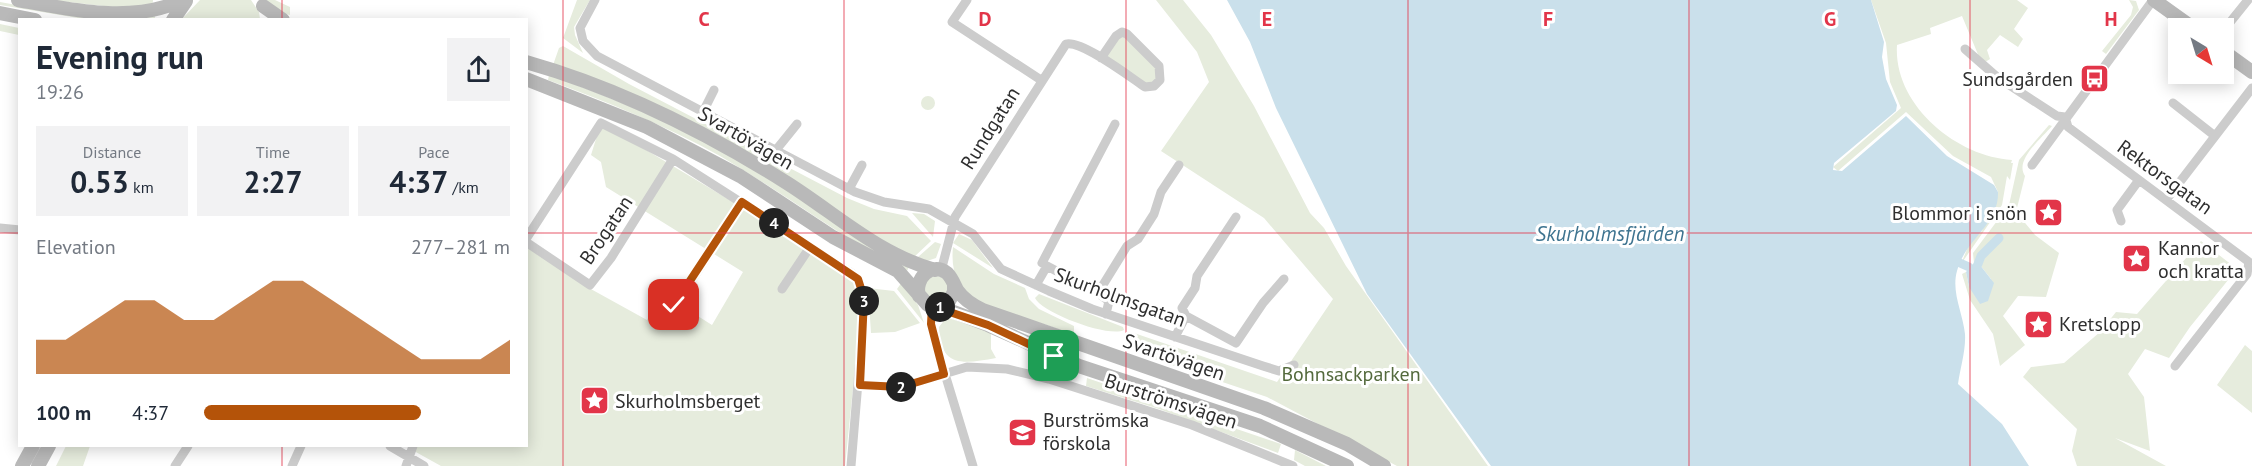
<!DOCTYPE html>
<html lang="en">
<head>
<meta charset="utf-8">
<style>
	:root { --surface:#fff; --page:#f2f2f3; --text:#1f2937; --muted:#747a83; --accent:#b45309 }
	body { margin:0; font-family:"PT Sans",sans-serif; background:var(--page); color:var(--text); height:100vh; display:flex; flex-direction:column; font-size:22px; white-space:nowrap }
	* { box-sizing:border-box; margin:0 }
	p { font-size:20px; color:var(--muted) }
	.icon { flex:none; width:33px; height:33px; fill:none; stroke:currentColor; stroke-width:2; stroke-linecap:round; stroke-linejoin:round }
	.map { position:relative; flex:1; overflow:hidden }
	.panel { position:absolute; left:18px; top:18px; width:510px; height:429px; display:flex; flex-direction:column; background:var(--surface); border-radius:0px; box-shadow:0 3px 15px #0003 }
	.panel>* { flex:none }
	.needle { width:39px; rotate:142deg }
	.controls { position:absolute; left:2168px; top:18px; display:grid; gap:12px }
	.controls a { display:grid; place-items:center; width:66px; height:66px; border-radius:0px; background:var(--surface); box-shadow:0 3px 15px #0003; font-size:30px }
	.pin { position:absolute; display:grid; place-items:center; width:51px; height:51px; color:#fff; margin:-26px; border-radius:12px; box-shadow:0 3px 9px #0006 }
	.km { position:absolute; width:30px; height:30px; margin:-15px; border-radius:50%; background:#222; color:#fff; font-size:16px; line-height:30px; text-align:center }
	.round { display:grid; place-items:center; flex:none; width:63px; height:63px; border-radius:0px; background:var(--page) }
	.head { display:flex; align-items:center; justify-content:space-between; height:102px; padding:0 18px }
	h1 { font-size:33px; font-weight:600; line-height:45px }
	.figures { display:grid; grid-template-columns:repeat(3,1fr); gap:9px; height:102px; padding:6px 18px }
	.figures div { display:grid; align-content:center; border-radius:0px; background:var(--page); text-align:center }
	.figures b { font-size:30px; font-weight:600 }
	.figures small { font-size:16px; font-weight:400 }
	.figures p { font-size:16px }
	.chart { height:168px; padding:12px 18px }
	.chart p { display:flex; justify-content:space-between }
	.chart svg { width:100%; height:108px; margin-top:6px; fill:var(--accent); opacity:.7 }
	ul { padding:0 18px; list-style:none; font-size:20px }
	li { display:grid; grid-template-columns:96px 72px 1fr; align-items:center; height:45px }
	li i { height:15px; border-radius:8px; background:var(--accent) }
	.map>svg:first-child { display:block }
	.green { fill:#e6ecdd }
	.water { fill:#cae0eb }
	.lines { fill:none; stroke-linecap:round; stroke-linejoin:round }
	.canal { stroke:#cae0eb; stroke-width:9 }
	.street { stroke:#ccc; stroke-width:9 }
	.secondary { stroke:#b9b9b9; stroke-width:14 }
	.route-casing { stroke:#fff; stroke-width:12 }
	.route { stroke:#b45309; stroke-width:8 }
	.grid { fill:none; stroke:#e23549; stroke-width:1.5; stroke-opacity:0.55 }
	.labels { text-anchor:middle; stroke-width:6; stroke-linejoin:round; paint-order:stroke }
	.poi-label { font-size:20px; fill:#2f2f2f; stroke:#fff; text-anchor:start }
	.street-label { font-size:20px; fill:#2f2f2f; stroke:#fff }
	.park-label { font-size:20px; fill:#546a3d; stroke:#fff }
	.water-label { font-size:21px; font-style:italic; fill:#3e7490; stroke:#fff }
	.grid-label { font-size:20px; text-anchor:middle; font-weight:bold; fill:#e23549; stroke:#fff; stroke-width:6; stroke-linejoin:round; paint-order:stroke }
</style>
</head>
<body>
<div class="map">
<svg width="2252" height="466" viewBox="0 0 2252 466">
	<rect width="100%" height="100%" fill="#fff"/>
	<path class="green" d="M51,0H153V1L152,5L121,8Z
		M200,0H251L259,12L260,19L181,20Z
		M266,0H275L290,7V15L281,13Z
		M577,0H590L574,27L575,35L583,53L563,38Z
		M1156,0H1183L1211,35L1254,106L1310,213L1324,228L1346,266L1488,466H1397L1267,397L1142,355L1130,344L1134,333L1277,382L1333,299L1264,218L1161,151L1209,82L1197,52Z
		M1871,0H2017L2028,8L2014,29L2023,39L2018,47L2000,35L1987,50L1990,59L1982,64L1962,16L1930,28L1931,34L1897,45C1893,104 1956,157 2012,160L2011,163H2013L2010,180L2007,176L2002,205L1961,264L1970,242L1982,231L1998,192L1991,177L1953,156L1906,112L1838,171L1833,167L1901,108L1890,82L1886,43Z
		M2129,0L2136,1L2139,10L2106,54L2102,51L2131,15L2133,7Z
		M0,2L44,10L155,15V19H84L0,5Z
		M0,24L19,28V35L0,31Z
		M1123,33L1161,71L1151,87L1100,58Z
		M563,46L629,84L847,198L874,209L907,216L931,241L912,259L833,209L553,65L559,48Z
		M549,75C593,91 635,107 677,128C758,168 833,219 909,267L906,273C842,237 783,193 720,156C665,125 607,102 548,80Z
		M921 103a7 7 0 1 1 14 0a7 7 0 1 1-14 0Z
		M601,123L738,205L855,283L860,320L845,466H441L414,451L417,446H526L528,248L589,288L647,320L663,294L712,325L743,272L606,187L601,162L591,155Z
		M2049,125L2052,126C2042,138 2014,160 2025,176L2016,212L2035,235L2059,253L2046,297L2018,296L2003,316L2025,345L2000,366L1993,334L1970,300L1962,274L1966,272L1969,287L1991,279L1980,265L1974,263L1973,253L2009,205L2019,160Z
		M912,213L924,214L935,221L933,237Z
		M959,234L972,240L993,268L953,243Z
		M2201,241L2237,269L2190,327L2169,358L2145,349L2128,374L2144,397L2150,451L2115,438L2166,466H2077L2072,451L2077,429L2023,377L2031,367L2064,363L2100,332L2116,312L2137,314Z
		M935,242L941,244L936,258L927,261L918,257Z
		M953,247L994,274L1025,288L1029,299L1039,309L1074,326V336C1063,331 1051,326 1040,323C998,309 947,305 953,247Z
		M924 288a12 12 0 1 1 24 0a12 12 0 1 1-24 0Z
		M902,282L918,305L924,323L897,289Z
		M868,288L894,291L920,323L895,332L871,333Z
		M1039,294L1123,327L1124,330C1109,338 1042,313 1035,298Z
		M946,318L961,320L991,333V349L996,358C963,364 940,368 939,327Z
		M2245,345L2252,351V413L2217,385Z
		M1087,378L1281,444L1278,453L1159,409L1086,386Z
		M66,446H90L83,466H56Z
		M1295,450L1326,466H1305L1294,460Z"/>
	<path class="water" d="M1227,0H1871L1884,42L1882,57L1886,79L1897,105L1896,111L1834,163L1833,170L1842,171L1906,116L1947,156L1994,185L1998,192C1999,225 1965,239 1957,271C1951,292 1963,313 1965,334C1966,350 1960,369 1958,384L2002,424L2029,466H1491L1367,294L1276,108L1250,42Z
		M1974,263L1980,265L1994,283L1988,301L1980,304L1969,287L1966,272Z"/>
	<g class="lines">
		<path class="canal" d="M1960,263L1969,267
			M1978,264L1981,256L1999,238"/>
		<path class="street" d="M595,0L580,28L583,41L597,56L855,192L884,202L929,209L973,234L1001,269L1049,291L1092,309L1263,366L1279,371L1294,365
			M967,0L952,22L1041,80
			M2223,31L2248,0
			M1965,49L1997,77L2057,116L2065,117
			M2173,103L2215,136
			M703,112L714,90
			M2065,117L2068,127L2249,262
			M776,150L797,124
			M2032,165L2153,0
			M849,189L862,165
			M2166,200L2252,88
			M2121,221L2117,210L2139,180
			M0,228L20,230
			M526,239L601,123L673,159L853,274L863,290L864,310L851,466
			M526,242L590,285L611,258L673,159
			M1047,266L1042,263L1115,124
			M941,271L955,217L1066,44C1082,40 1130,77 1145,87L1154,86L1160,80L1159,66L1127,34L1122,32L1116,36L1101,58
			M1036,285L1047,266L1098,293
			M782,289L810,247
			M932,306L931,324L934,338L973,466
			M672,311L742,203
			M1106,314L1109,301L1098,293L1127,246L1138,239L1154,214L1161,192L1179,165
			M1186,316L1236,343L1263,303L1284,279
			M1175,337L1186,316L1182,308L1195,288L1197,276L1236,217
			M2175,366L2247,274L2249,262
			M860,385L901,387L967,367L1007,369L1049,379L1192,425L1293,466
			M390,446L424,466
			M175,466L188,446
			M292,466L301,446
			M406,466L413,446"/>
		<path class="secondary" d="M18,0C72,10 132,24 183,0
			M2154,0L2193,28
			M263,6L283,20
			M0,13L35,20
			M173,20L186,1
			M2223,51L2252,72
			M526,62C618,88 706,132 787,183C836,214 878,254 935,270
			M526,79L647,127L740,176L833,237L898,271L928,305L938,306L949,301L954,292V284
			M919,296C914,279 931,261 947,273C952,278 954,284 957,290C964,300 972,305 983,310L1264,408L1347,444L1384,466
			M938,306L988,325L1079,366L1260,426L1347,466
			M22,466L33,446
			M38,466L49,446"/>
	</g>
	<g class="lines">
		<defs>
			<path id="route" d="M674,305L742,202L858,279L864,298L860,385L901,387L944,374L931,324L932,306L988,325L1054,356"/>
		</defs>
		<use href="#route" class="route-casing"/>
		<use href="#route" class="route"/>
	</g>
	<path class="grid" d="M282,0V20M563,0V466M844,0V466M1126,0V466M1408,0V466M1689,0V466M1970,0V466M0,233H20M526,233H2252M282,446V466"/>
	<defs>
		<symbol id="bus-square" viewBox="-11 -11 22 22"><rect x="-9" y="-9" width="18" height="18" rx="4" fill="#e23549" stroke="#fff"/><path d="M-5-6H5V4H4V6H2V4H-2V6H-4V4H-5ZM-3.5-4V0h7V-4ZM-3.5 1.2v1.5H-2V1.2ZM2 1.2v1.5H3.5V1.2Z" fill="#fff"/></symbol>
		<symbol id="sight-square" viewBox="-11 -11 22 22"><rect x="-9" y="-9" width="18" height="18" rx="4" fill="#e23549" stroke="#fff"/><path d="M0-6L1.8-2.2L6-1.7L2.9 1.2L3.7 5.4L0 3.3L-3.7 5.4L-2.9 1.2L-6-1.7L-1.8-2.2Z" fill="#fff"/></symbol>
		<symbol id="school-square" viewBox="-11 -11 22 22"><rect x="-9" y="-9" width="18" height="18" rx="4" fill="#e23549" stroke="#fff"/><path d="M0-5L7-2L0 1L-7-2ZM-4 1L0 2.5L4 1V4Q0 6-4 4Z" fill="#fff"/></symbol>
	</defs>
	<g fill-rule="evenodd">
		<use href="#bus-square" x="2078" y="62" width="33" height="33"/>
		<use href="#sight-square" x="2032" y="196" width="33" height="33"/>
		<use href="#sight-square" x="2120" y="242" width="33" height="33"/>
		<use href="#sight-square" x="2022" y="308" width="33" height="33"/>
		<use href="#sight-square" x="578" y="384" width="33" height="33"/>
		<use href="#school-square" x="1006" y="416" width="33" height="33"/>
	</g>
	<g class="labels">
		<g class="poi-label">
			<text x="2073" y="86" text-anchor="end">Sundsgården</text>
			<text x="2027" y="220" text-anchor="end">Blommor i snön</text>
			<text x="2158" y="255">Kannor<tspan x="2158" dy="23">och kratta</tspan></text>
			<text x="2059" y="331">Kretslopp</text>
			<text x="615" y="408">Skurholmsberget</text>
			<text x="1043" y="427">Burströmska<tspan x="1043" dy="23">förskola</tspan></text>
		</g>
		<g class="street-label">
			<text transform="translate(990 128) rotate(-58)" y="7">Rundgatan</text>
			<text transform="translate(746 138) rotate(30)" y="7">Svartövägen</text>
			<text transform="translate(2165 177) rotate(36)" y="7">Rektorsgatan</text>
			<text transform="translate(606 230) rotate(-56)" y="7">Brogatan</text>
			<text transform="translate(1120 297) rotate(20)" y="7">Skurholmsgatan</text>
			<text transform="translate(1174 357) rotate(19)" y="7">Svartövägen</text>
			<text transform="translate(1171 401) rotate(18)" y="7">Burströmsvägen</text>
		</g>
		<g class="park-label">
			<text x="1351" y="381">Bohnsackparken</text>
		</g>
		<g class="water-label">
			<text x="1610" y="241">Skurholmsfjärden</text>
		</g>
	</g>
	<g class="grid-label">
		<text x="704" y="26">C</text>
		<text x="985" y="26">D</text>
		<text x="1267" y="26">E</text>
		<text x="1548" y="26">F</text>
		<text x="1830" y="26">G</text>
		<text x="2111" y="26">H</text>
	</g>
</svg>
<div class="controls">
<a><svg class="needle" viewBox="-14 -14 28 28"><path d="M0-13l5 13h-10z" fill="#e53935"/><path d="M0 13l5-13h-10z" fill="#747a83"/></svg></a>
</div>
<div class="pin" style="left:1054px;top:356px;background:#1e9e55"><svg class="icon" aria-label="arrive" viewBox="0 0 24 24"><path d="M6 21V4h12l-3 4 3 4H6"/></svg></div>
<div class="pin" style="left:674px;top:305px;background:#d93025"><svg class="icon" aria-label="check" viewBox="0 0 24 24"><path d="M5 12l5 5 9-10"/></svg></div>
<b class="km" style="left:940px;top:307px">1</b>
<b class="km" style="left:901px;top:387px">2</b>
<b class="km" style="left:864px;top:301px">3</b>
<b class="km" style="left:774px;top:223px">4</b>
<section class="panel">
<div class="head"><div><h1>Evening run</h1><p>19:26</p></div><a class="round"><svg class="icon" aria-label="share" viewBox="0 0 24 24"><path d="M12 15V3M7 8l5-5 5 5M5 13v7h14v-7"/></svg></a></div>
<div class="figures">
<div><p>Distance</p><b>0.53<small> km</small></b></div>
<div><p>Time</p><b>2:27</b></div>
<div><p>Pace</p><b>4:37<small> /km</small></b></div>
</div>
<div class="chart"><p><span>Elevation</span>277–281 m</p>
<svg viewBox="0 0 160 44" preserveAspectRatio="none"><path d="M0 44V30L10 30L20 22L30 14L40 14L50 22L60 22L70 14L80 6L90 6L100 14L110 22L120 30L130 38L140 38L150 38L160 30V44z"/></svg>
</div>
<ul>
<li><b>100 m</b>4:37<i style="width:71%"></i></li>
</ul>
</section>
</div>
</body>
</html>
